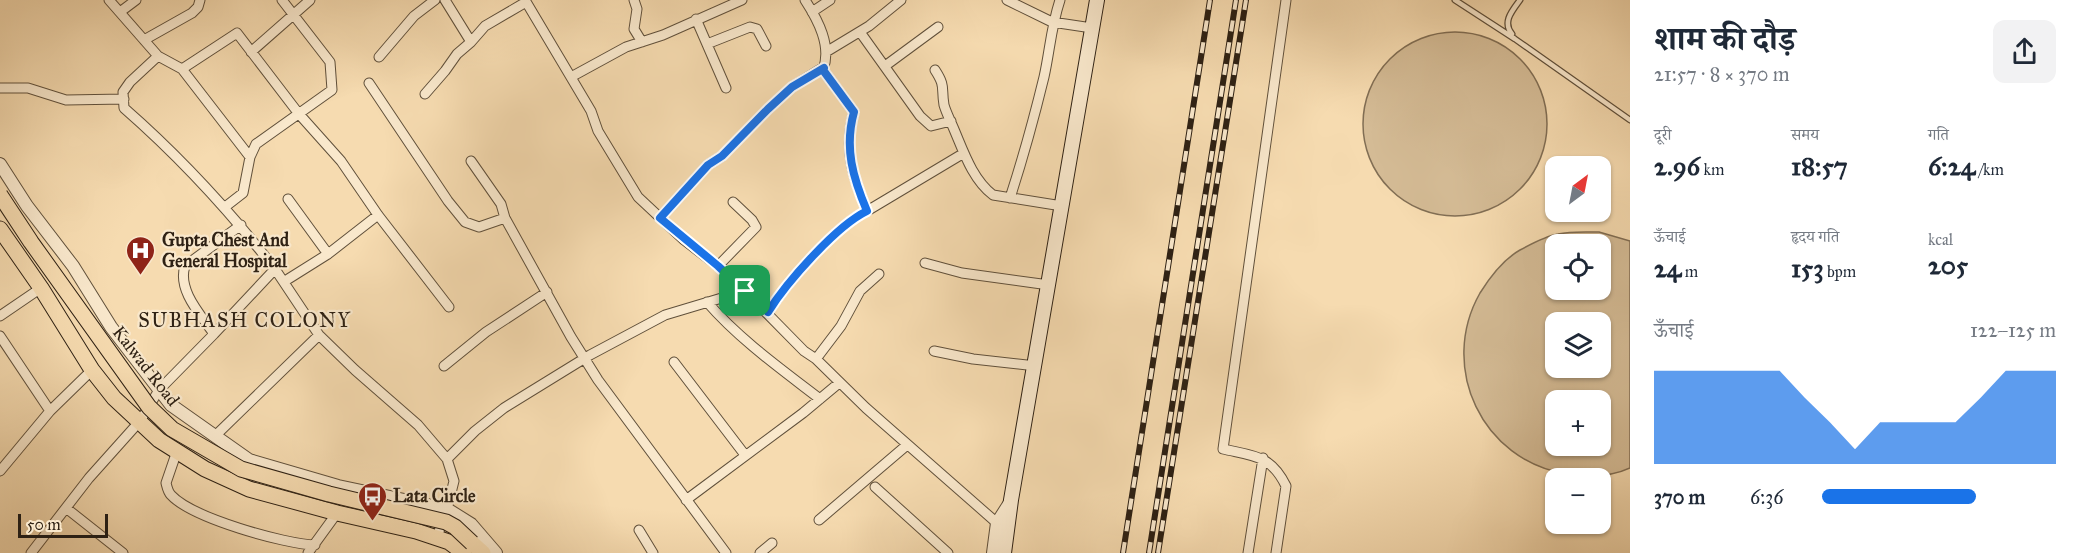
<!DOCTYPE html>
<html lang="hi">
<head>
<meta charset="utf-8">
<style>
	:root { --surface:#fff; --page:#f2f2f3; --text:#1f2937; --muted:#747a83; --accent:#1a73e8 }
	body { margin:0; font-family:"IM FELL Great Primer","Noto Serif Devanagari",serif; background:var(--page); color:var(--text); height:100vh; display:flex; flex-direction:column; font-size:22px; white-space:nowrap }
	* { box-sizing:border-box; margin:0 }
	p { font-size:20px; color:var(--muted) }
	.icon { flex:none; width:33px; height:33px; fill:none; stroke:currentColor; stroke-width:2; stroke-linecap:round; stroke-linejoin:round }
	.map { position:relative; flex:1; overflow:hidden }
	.details { display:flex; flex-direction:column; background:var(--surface); width:450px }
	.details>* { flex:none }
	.needle { width:39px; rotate:32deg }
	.buttons { position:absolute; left:1545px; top:156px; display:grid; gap:12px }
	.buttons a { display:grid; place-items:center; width:66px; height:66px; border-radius:12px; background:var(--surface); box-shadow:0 2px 4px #0004; font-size:30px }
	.scale { position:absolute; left:18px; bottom:15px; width:90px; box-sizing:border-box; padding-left:6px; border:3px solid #2e2114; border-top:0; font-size:16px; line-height:21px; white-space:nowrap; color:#2e2114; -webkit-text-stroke:4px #f9e8cc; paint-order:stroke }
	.pin { position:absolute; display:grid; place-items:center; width:51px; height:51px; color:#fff; margin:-26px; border-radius:12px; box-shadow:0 3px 9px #0006 }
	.round { display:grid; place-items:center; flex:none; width:63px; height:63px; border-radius:12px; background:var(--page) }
	.summary { display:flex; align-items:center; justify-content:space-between; height:102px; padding:0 24px }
	h1 { font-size:33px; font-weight:700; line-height:45px }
	.stats { display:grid; grid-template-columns:repeat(3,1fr); gap:9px; height:102px; padding:6px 24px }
	.stats div { display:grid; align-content:center }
	.stats b { font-size:26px; font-weight:700 }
	.stats small { font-size:16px; font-weight:400 }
	.stats p { font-size:16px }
	.chart { height:168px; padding:12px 24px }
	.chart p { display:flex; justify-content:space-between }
	.chart svg { width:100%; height:108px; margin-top:6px; fill:var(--accent); opacity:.7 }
	ul { padding:0 24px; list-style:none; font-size:20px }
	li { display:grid; grid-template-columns:96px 72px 1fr; align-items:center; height:45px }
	li i { height:15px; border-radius:8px; background:var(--accent) }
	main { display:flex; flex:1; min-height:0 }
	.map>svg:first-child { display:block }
	.green { fill:#d4bb95; stroke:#816e54; stroke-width:1.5; fill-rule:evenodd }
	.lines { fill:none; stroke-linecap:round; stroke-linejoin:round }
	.service-casing { stroke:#60503b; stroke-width:7 }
	.minor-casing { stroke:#60503b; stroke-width:11 }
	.tertiary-casing { stroke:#60503b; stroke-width:14 }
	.secondary-casing { stroke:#2e2114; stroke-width:16 }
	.primary-casing { stroke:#2e2114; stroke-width:17 }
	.service { stroke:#f9e8cc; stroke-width:4.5 }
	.minor { stroke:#f9e8cc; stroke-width:9 }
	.tertiary { stroke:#f9e8cc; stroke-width:12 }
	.secondary { stroke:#f9e8cc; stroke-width:14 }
	.primary { stroke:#f6dbb0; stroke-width:15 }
	.rail-casing { stroke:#2e2114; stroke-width:6 }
	.rail { stroke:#f9e8cc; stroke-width:4; stroke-dasharray:11; stroke-linecap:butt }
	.primary-bridge-casing { stroke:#2e2114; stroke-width:17; stroke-linecap:butt }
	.primary-bridge { stroke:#f6dbb0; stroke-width:15 }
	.route-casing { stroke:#fff; stroke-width:12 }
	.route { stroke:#1a73e8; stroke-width:8 }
	.labels { text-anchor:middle; stroke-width:4.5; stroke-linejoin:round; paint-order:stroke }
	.poi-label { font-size:18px; font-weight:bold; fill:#2e2114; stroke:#f9e8cc; text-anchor:start }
	.street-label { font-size:18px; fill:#2e2114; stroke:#f9e8cc }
	.neighbourhood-label { font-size:20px; letter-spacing:1.5px; fill:#2e2114; stroke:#f9e8cc }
</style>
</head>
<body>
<main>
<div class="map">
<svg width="1630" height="553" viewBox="0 0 1630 553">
	<rect width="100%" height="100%" fill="#f6dbb0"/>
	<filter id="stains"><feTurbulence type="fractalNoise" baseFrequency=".00333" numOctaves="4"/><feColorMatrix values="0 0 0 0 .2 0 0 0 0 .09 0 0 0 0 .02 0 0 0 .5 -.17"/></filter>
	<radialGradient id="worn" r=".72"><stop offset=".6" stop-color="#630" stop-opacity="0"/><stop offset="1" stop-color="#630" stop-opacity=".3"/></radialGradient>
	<path class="green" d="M1363 124a92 92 0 1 1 184 0a92 92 0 1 1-184 0Z
		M1599,232L1630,241V468C1611,477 1587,477 1567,474C1482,461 1438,367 1480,293C1490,277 1504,259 1520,250C1531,244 1546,236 1558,234C1571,231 1586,232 1599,232ZM1556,244H1600V290H1556ZM1556,322H1600V368H1556ZM1556,400H1600V446H1556Z"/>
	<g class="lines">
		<defs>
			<path id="service" d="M1455,0L1515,39L1630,120
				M1512,34C1502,22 1512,11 1520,0"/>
			<path id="minor" d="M109,0L158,56
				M445,0L471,42
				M525,0L591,111L598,131L638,197L684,240L718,266L745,291
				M634,0L637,9L634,29L642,42
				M1007,0L1052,22L1092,28
				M120,12L136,0
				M812,12L830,0
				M696,19L726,88
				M860,32L920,116L931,126L951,121
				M144,40L192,13L198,7L200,0
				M707,44L750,27L757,29L766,46
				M251,52L310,0
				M826,52L869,26L901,0
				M379,57L414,16L435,0
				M885,66L938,27
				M182,69L237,33L299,114L341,161L378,215L449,307
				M935,70C946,87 941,87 944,105C946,112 950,120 953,127C963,150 972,179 993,195L1062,206
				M571,77L626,47L663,35L742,0
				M369,83L448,201L465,222L479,227L505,218L571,337L598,380L726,553
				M0,88H28L66,100L124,99
				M425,94L445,71L457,54L471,42L485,26L526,2
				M250,157L182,69L158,56L130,82L123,92L124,108C180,157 229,210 275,269
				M471,161L501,204L505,218
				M1010,198C1023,158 1034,118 1044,77C1050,50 1051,27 1060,0
				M288,199L328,254
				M225,207L243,193L250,157L256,144L332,90L330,62L282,0
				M867,211L964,153
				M660,218L708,165L722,156L768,109L792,87L824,67
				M925,263L962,273L1049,285
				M718,266L756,227L752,220L733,202
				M285,281L328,254L378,215
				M707,302C739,339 781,369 820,399
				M768,312C788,282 835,226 867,211C853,177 843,149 854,112L823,70C832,46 818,20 805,0
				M0,316L41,288
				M214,334L275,269L319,335L355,370L418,425L447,459
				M0,336L50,411
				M934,351L973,359L1036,366
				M816,359L841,326L860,291L879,274
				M674,362L745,455
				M444,366L486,332L547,292
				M215,436L319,335
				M177,451L166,483C167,487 168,492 171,495C192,518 284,544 315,545
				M0,471L50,411L92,370
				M875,487L948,553
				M686,500L803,413L839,383
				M66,508L123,553
				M819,520L907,445
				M639,530L653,553
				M437,537L447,509L454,481L447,459L475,431L504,408L590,355L665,315L745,291L804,351L816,359L866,408L997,523
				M31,553L89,478L140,421L159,390L214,334C201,315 177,290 185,266L241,225
				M308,553L337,513
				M760,553L772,543
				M1248,553L1263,458
				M1276,553L1286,486C1271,455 1254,456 1223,449L1286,0"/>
			<path id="tertiary" d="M0,164L27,206L73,266L111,327L171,405L249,460L338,486L447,509L471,524L496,553
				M993,553L997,523L1011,501"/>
			<path id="secondary" d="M1004,553L1011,500L1097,0"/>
			<path id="primary" d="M0,229L41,288L92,370L114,398L159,440L205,469L249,489L337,513L416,531L449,542L464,553
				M472,543L483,553"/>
		</defs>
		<use href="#service" class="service-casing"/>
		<use href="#minor" class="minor-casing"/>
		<use href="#tertiary" class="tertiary-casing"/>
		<use href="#secondary" class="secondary-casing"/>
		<use href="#primary" class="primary-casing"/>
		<use href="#service" class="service"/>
		<use href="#minor" class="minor"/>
		<use href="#tertiary" class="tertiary"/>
		<use href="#secondary" class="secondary"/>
		<use href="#primary" class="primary"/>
		<defs>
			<path id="rail" d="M1123,553L1210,0
				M1149,553L1236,0
				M1158,553L1246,0"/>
		</defs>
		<use href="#rail" class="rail-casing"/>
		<use href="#rail" class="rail"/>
		<defs>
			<path id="primary-bridge" d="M0,195L31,242L149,407L172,429L241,469L329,494L446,522L455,527L472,543"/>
		</defs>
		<use href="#primary-bridge" class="primary-bridge-casing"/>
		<use href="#primary-bridge" class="primary-bridge"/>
	</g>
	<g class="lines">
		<defs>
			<path id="route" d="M824,68L823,70L854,112C844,148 853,178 867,211C836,226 787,282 768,312L718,266L660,218L708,165L722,156L768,109L792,87Z"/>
		</defs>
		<use href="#route" class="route-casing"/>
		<use href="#route" class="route"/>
	</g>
	<defs>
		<symbol id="hospital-pin" viewBox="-11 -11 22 30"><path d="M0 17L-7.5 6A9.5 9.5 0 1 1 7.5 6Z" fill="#8f2418" stroke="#f9e8cc"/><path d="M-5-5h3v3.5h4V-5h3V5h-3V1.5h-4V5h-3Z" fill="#fff"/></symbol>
		<symbol id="bus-pin" viewBox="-11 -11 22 30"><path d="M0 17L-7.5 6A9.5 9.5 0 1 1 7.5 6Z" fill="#8f2418" stroke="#f9e8cc"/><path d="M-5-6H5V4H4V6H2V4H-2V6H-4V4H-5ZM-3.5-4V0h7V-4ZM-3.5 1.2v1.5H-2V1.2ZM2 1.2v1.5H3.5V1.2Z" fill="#fff"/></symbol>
	</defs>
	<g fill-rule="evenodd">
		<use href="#hospital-pin" x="124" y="234" width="33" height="45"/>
		<use href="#bus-pin" x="356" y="480" width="33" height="45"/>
	</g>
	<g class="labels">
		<g class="poi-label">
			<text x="162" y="246">Gupta Chest And<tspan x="162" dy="21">General Hospital</tspan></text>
			<text x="393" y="502">Lata Circle</text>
		</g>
		<g class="street-label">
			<text transform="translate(146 366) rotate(52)" y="6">Kalwad Road</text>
		</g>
		<g class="neighbourhood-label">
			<text x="245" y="327">SUBHASH COLONY</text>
		</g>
	</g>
	<rect width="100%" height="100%" filter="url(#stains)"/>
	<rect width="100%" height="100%" fill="url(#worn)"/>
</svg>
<div class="buttons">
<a><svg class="needle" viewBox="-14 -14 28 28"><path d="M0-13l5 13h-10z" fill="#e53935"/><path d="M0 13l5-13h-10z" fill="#747a83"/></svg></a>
<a><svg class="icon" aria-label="locate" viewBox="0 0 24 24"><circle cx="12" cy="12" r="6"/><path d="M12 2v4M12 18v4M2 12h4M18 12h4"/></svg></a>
<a><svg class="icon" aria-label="layers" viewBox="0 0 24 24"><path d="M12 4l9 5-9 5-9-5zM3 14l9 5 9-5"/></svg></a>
<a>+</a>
<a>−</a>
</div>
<div class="scale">50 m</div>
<div class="pin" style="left:745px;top:291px;background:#1e9e55"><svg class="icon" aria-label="arrive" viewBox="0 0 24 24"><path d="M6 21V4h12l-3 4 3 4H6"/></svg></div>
</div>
<section class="details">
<div class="summary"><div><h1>शाम की दौड़</h1><p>21:57 · 8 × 370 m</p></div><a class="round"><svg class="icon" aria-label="share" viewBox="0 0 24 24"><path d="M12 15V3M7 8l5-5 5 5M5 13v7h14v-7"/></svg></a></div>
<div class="stats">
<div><p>दूरी</p><b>2.96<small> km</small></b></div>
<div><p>समय</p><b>18:57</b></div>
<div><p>गति</p><b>6:24<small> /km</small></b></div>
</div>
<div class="stats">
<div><p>ऊँचाई</p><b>24<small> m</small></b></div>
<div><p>हृदय गति</p><b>153<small> bpm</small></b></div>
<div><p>kcal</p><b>205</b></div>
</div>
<div class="chart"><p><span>ऊँचाई</span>122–125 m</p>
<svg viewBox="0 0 160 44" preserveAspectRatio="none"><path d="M0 44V6L10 6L20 6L30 6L40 6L50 6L60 17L70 27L80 38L90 27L100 27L110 27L120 27L130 17L140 6L150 6L160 6V44z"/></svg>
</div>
<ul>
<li><b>370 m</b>6:36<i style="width:66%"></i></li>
</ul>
</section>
</main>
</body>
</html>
